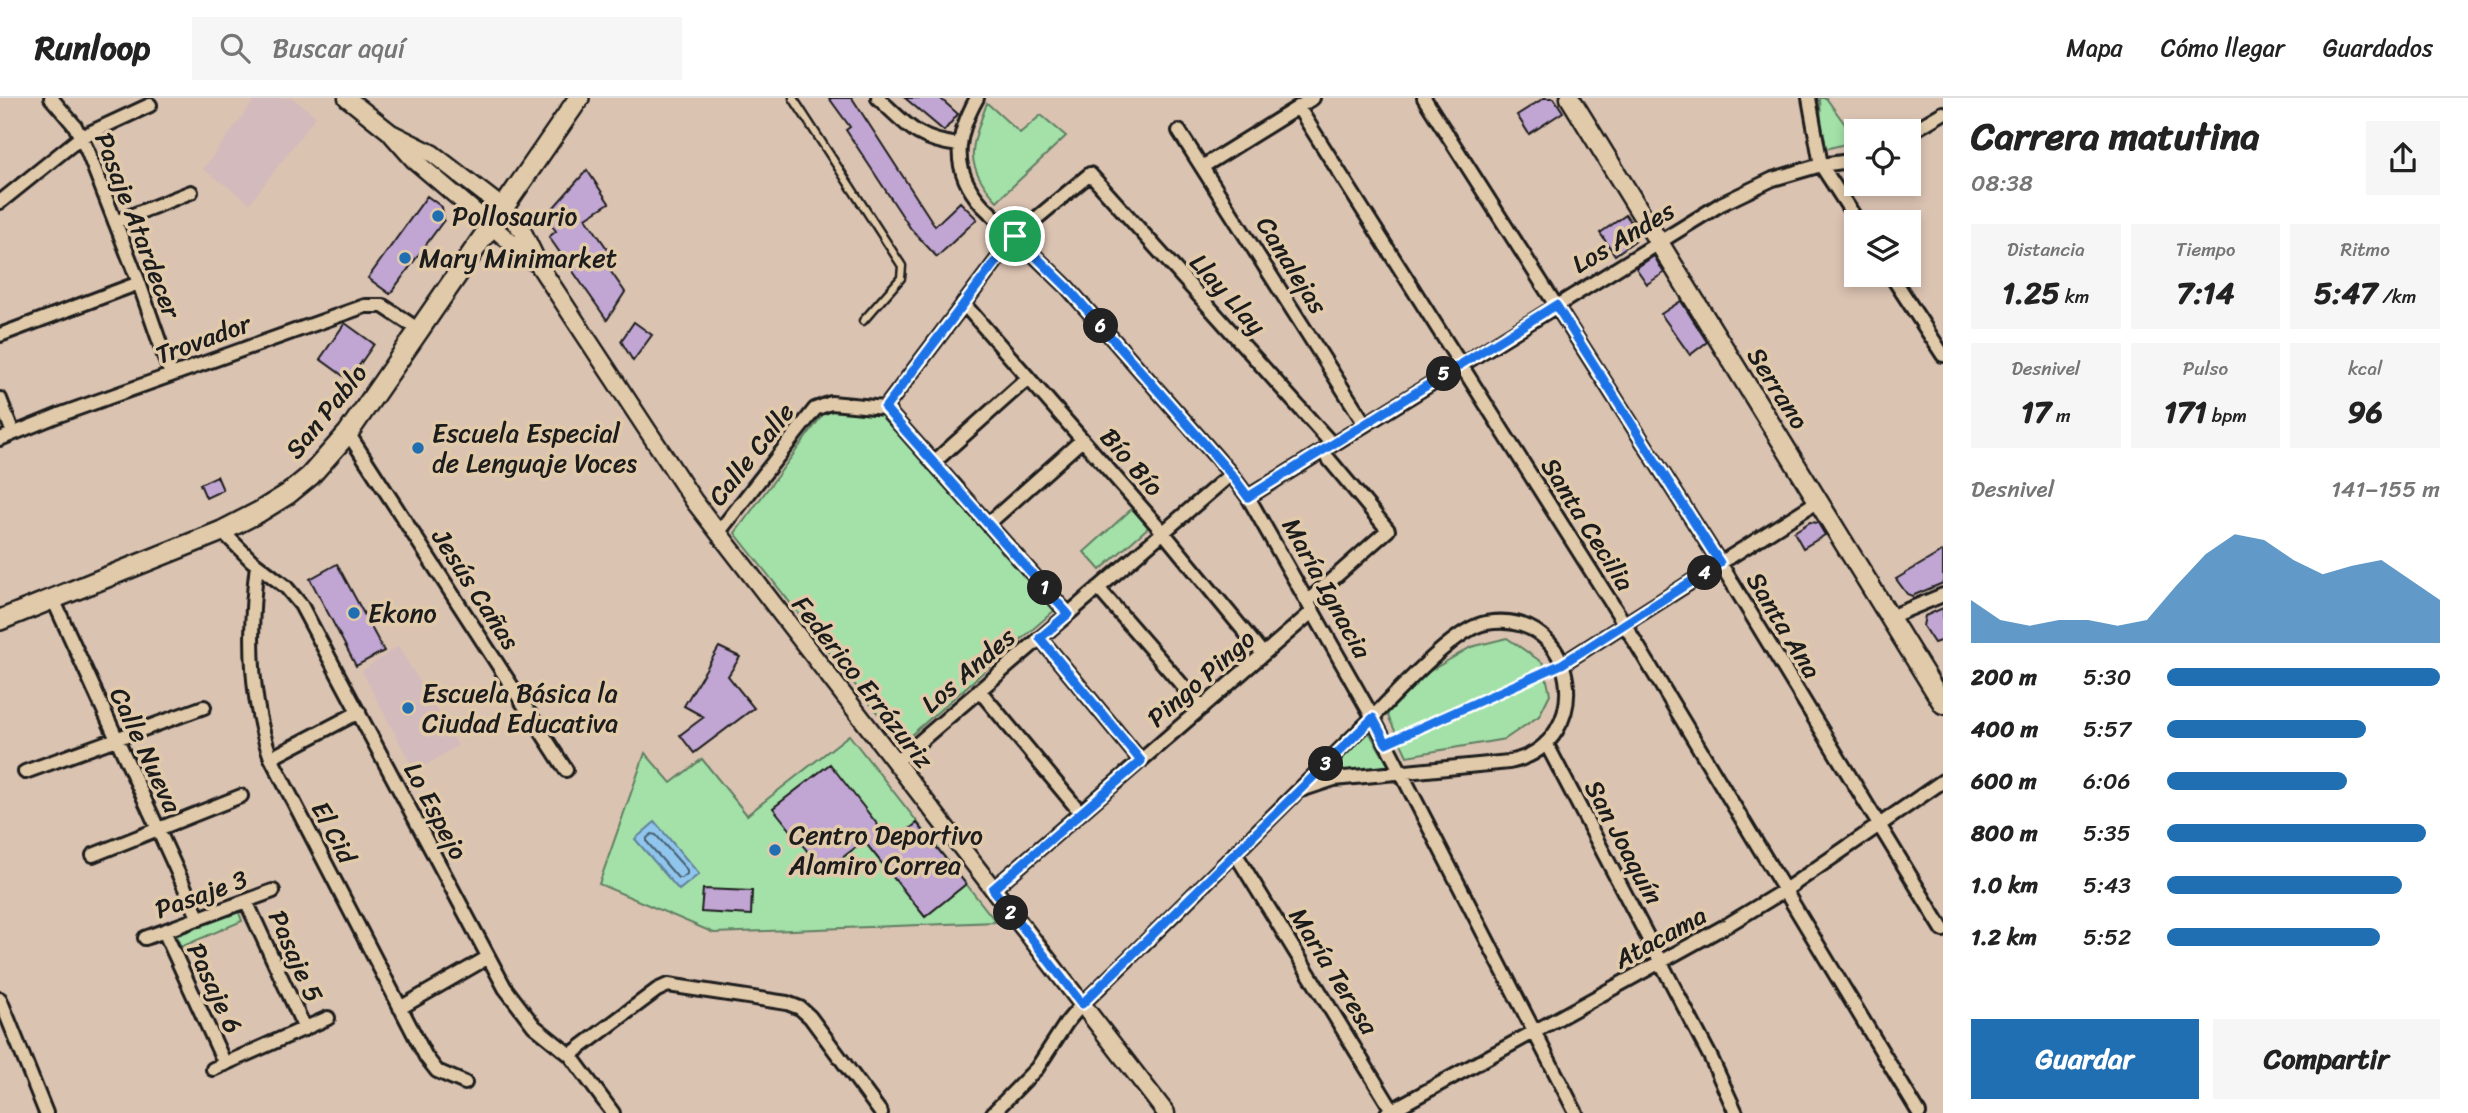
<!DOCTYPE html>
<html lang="es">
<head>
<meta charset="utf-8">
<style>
	:root { --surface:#fff; --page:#f6f6f6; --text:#222; --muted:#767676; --line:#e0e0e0; --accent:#1f6fb2 }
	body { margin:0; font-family:Sriracha,sans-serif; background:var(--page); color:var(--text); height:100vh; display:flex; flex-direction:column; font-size:26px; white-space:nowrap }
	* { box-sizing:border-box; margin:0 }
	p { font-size:23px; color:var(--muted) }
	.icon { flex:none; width:38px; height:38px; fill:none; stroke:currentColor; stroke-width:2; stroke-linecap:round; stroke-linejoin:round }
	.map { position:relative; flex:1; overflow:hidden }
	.side { display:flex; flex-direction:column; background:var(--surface); width:525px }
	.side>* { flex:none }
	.buttons { position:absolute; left:1844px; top:21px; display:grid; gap:14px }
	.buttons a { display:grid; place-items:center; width:77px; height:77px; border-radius:0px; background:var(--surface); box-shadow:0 4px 10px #0003; font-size:35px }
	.pin { position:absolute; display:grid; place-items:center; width:60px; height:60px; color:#fff; margin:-30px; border:4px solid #fff; border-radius:50%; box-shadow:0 2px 7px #0007 }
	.km { position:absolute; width:35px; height:35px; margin:-18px; border-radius:50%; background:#222; color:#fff; font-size:19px; line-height:35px; text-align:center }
	.round { display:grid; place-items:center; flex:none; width:74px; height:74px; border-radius:0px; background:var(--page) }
	.summary { display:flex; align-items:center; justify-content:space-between; height:119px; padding:0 28px }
	h1 { font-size:38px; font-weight:700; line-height:52px }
	.metrics { display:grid; grid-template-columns:repeat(3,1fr); gap:10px; height:119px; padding:7px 28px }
	.metrics div { display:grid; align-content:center; border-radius:0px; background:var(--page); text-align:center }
	.metrics b { font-size:30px; font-weight:700 }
	.metrics small { font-size:19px; font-weight:400 }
	.metrics p { font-size:19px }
	.chart { height:196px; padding:14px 28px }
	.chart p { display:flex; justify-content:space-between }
	.chart svg { width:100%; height:126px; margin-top:7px; fill:var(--accent); opacity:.7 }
	.button { display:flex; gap:14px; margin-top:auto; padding:14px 28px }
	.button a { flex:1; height:80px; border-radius:0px; background:var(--accent); color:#fff; font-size:28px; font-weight:700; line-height:80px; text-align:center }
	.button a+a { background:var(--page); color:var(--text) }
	ul { padding:0 28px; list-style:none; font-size:23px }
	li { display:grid; grid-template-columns:112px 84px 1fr; align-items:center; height:52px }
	li i { height:18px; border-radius:9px; background:var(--accent) }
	header { display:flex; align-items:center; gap:42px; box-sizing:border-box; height:98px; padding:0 35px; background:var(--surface); border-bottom:2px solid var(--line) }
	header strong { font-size:33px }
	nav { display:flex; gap:38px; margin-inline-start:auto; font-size:24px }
	.search { width:490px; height:63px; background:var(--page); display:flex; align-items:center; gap:18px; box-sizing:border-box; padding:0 24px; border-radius:0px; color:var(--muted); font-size:26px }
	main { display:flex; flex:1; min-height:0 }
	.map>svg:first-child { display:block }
	.built { fill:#d3babc }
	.green { fill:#a3e1a8; stroke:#607e62; stroke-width:2 }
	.water { fill:#90c6ee; stroke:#62829a; stroke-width:2 }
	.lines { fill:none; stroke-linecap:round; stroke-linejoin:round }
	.shore { stroke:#4a6070; stroke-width:2 }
	.building { fill:#c1a6d4; stroke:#1c1c1c; stroke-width:2 }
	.service-casing { stroke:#1c1c1c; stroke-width:11 }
	.minor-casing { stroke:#1c1c1c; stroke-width:18 }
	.tertiary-casing { stroke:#1c1c1c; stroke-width:21 }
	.secondary-casing { stroke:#1c1c1c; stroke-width:23 }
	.primary-casing { stroke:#1c1c1c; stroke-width:24 }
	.path { stroke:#1c1c1c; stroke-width:2.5; stroke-dasharray:7 5; stroke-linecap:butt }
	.service { stroke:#e1caaa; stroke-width:6 }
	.minor { stroke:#e1caaa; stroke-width:12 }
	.tertiary { stroke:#e1caaa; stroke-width:16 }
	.secondary { stroke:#e1caaa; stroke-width:18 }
	.primary { stroke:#e1caaa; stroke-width:19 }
	.route-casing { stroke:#fff; stroke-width:14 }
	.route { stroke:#1a73e8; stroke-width:9 }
	.poi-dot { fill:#1f6fb2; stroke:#e1caaa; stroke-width:2.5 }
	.labels { text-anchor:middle; stroke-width:7; stroke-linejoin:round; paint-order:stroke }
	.poi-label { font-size:26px; fill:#1c1c1c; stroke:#e1caaa; text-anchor:start }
	.street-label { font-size:26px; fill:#1c1c1c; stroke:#e1caaa }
</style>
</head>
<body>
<header>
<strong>Runloop</strong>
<div class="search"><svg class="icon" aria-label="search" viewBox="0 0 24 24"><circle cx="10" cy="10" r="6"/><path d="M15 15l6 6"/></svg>Buscar aquí</div>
<nav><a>Mapa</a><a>Cómo llegar</a><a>Guardados</a></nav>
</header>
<main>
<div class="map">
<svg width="1943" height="1015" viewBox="0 0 1943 1015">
	<rect width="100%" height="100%" fill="#dbc3b2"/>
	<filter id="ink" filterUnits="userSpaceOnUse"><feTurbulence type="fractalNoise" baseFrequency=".0143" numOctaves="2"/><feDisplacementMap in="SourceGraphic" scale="14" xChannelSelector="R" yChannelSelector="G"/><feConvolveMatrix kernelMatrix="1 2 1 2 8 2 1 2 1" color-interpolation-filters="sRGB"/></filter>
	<g filter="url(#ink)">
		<path class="built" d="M256,0H292L316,18L250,105L203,71Z
			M398,548L458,647L415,674L362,573Z"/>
		<path class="green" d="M1820,0H1826L1857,43L1822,52Z
			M987,5L1020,35L1041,17L1066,38L997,103C962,65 971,50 987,5Z
			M827,311H879L1056,511L903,644L883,622L735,435Z
			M1135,408L1151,427L1100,472L1084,454Z
			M1507,540L1543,565L1550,596L1539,618L1505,641L1407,658L1386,614L1425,576L1471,549Z
			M1369,634L1390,670L1327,676Z
			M849,637L996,824L714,835L599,786L645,655L671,685L702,661L747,717Z
			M238,812L242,823L181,849L176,838Z"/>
		<path class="water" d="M655,724L699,776L679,792L635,741Z"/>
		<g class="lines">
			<path class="shore" d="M652,736L656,737L687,772V776L682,780H678L647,744V740Z"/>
		</g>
		<path class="building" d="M829,0H852L935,128L960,104L977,121L937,159L911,131L846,32L850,29Z
			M905,0H940L958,16L944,33Z
			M1544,0H1554L1563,14L1529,36L1517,17Z
			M587,72L609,105L586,120L617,165L609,171L625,194L607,222L549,139L556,133L545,119Z
			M427,98L442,109L444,122L390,196L368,180Z
			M1626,117L1638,134L1636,142L1615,157L1600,135Z
			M1654,158L1664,175L1647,186L1636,170Z
			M1681,203L1707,244L1690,257L1661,216Z
			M634,224L652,237L633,263L621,243Z
			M345,225L374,246L349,282L320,261Z
			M217,378L223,392L206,400L200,386Z
			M1810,424L1818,425L1825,437L1803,450L1794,434Z
			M1943,453V485L1912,498L1907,496L1896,481Z
			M337,466L384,553L356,568L310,481Z
			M1943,510V542L1934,545L1923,528L1925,518Z
			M719,549L740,559L728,578L754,610L694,655L680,637L704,619L684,608Z
			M830,666L892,745L917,725L966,786L925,819L864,743L824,774L773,710Z
			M703,791L752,793L751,817L701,814Z"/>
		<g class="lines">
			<defs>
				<path id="service" d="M793,0L902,168L901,180L863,223"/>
				<path id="minor" d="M51,0L75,28L87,52L139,185L171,277
					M878,0C908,28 917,42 959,47
					M977,0C955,39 951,72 982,107L1067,189L1231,376L1248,399L1373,620L1576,1015
					M1424,0L1720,465L1943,832
					M1809,0L1821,67L1858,124
					M1298,9L1619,517L1919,1015
					M1179,33L1365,326
					M1909,35L1943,15
					M1202,69L1313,0
					M0,104L81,39L150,7
					M115,124L191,94
					M1891,177L1943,257
					M963,205L1163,434L1263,556
					M0,237L139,185
					M0,301L13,335
					M885,310L1015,138L1090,76L1332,346
					M885,310L1068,516
					M348,335L566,672
					M0,341L59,317L365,208H383L419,232
					M933,365L1028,280
					M1248,399L1721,106L1773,81L1821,67L1857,62
					M988,426L1082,342
					M222,433L251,462L286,489L301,507L505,890L534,928L570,957L613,1015
					M718,435L815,311L831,305L885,310
					M257,467C249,530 249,600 271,660L426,959L437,973L465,985
					M1098,490L1202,610
					M53,501L199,821
					M1308,503L1388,432L1322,353
					M1890,519L1943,497
					M1040,540L1141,663
					M1562,566L1818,403
					M979,592L1081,715
					M1546,645L1711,960L1736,1015
					M271,660L359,614
					M895,665L1231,376
					M25,674L204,609
					M1235,755L1394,1015
					M93,757L241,698
					M993,791L1313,513
					M246,803L305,931
					M164,833L225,966
					M145,840L273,793
					M0,901L46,1015
					M400,910L487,860
					M570,957L657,892L668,887L787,905L800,910L810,919L881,1015
					M213,971L328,920
					M993,1015L1037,970L1067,924L1082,906C1176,815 1268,722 1362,630C1388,605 1453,530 1486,525C1579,509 1599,646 1509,664L1334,681L1298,693
					M1387,1015L1729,826L1785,792L1943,683"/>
				<path id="tertiary" d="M347,0L391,35L433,56L503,110L522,132L540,169L694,403L1166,1015
					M392,37L414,62L534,164"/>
				<path id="secondary" d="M1570,0L1943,606"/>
				<path id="primary" d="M0,522L222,433L259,414L288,396L310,378L348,335L579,0"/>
			</defs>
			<use href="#service" class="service-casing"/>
			<use href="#minor" class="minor-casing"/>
			<use href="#tertiary" class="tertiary-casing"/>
			<use href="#secondary" class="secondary-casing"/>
			<use href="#primary" class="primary-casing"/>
			<path class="path" d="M1399,639L1550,572"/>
			<use href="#service" class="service"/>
			<use href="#minor" class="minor"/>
			<use href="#tertiary" class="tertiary"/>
			<use href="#secondary" class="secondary"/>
			<use href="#primary" class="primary"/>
		</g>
	</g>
	<g class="lines" filter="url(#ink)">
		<defs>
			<path id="route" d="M1015,138L1067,189L1231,376L1248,399L1556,207L1720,465L1562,566L1386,645L1373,620L1082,906L993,791L1141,663L1040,540L1068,516L885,310Z"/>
		</defs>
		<use href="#route" class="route-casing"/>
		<use href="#route" class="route"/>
	</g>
	<g class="poi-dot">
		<circle cx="438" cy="118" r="7"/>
		<circle cx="405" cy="160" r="7"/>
		<circle cx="418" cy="350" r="7"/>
		<circle cx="354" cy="515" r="7"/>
		<circle cx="408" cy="610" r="7"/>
		<circle cx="775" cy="752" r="7"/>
	</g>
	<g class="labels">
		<g class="poi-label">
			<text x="452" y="127">Pollosaurio</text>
			<text x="419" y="169">Mary Minimarket</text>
			<text x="432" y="344">Escuela Especial<tspan x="432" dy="30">de Lenguaje Voces</tspan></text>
			<text x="368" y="524">Ekono</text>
			<text x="422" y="604">Escuela Básica la<tspan x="422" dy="30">Ciudad Educativa</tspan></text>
			<text x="789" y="746">Centro Deportivo<tspan x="789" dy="30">Alamiro Correa</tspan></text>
		</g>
		<g class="street-label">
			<text transform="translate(138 127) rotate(69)" y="9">Pasaje Atardecer</text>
			<text transform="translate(1623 139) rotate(-31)" y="9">Los Andes</text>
			<text transform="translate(1292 167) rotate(58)" y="9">Canalejas</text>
			<text transform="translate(1228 196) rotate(48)" y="9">Llay Llay</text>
			<text transform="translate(203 241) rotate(-20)" y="9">Trovador</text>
			<text transform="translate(1778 290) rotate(58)" y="9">Serrano</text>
			<text transform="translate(326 313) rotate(-51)" y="9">San Pablo</text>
			<text transform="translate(751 356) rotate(-52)" y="9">Calle Calle</text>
			<text transform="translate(1132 364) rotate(49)" y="9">Bío Bío</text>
			<text transform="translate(1588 426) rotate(58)" y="9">Santa Cecilia</text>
			<text transform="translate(1327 490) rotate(61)" y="9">María Ignacia</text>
			<text transform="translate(476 491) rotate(57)" y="9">Jesús Cañas</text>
			<text transform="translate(1784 527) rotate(59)" y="9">Santa Ana</text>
			<text transform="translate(968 572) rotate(-41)" y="9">Los Andes</text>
			<text transform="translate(1201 580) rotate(-41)" y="9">Pingo Pingo</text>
			<text transform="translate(863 584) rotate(52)" y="9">Federico Errázuriz</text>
			<text transform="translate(146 652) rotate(65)" y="9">Calle Nueva</text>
			<text transform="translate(436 713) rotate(62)" y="9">Lo Espejo</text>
			<text transform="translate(334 734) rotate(62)" y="9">El Cid</text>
			<text transform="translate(1624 744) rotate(62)" y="9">San Joaquín</text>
			<text transform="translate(201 796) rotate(-20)" y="9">Pasaje 3</text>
			<text transform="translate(1660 839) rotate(-29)" y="9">Atacama</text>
			<text transform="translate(296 858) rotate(66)" y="9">Pasaje 5</text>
			<text transform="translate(1334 873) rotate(58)" y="9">María Teresa</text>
			<text transform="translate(215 890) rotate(65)" y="9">Pasaje 6</text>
		</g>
	</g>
</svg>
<div class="buttons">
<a><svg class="icon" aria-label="locate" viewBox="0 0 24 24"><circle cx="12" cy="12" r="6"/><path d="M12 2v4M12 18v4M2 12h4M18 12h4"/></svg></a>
<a><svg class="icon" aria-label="layers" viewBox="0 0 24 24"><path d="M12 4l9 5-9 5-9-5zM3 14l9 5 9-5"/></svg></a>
</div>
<div class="pin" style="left:1015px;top:138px;background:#1e9e55"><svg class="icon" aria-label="arrive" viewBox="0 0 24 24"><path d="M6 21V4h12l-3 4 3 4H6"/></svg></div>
<b class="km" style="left:1045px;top:490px">1</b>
<b class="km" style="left:1011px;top:815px">2</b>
<b class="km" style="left:1326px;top:666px">3</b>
<b class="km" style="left:1705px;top:475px">4</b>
<b class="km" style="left:1444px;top:276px">5</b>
<b class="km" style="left:1101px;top:228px">6</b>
</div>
<section class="side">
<div class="summary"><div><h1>Carrera matutina</h1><p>08:38</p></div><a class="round"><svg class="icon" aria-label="share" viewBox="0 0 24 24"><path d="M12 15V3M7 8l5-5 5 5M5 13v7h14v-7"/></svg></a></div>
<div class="metrics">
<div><p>Distancia</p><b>1.25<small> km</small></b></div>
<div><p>Tiempo</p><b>7:14</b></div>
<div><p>Ritmo</p><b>5:47<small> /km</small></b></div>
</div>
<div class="metrics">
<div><p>Desnivel</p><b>17<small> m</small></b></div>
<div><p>Pulso</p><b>171<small> bpm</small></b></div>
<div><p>kcal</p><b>96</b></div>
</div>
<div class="chart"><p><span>Desnivel</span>141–155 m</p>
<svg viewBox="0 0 160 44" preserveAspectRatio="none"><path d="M0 44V29L10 36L20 38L30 36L40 36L50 38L60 36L70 24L80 13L90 6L100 8L110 15L120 20L130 17L140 15L150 22L160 29V44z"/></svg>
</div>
<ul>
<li><b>200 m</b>5:30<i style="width:100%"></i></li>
<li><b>400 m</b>5:57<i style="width:73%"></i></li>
<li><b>600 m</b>6:06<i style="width:66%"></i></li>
<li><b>800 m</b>5:35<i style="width:95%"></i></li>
<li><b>1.0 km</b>5:43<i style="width:86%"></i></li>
<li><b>1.2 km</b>5:52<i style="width:78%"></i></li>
</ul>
<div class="button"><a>Guardar</a><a>Compartir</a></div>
</section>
</main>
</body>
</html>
